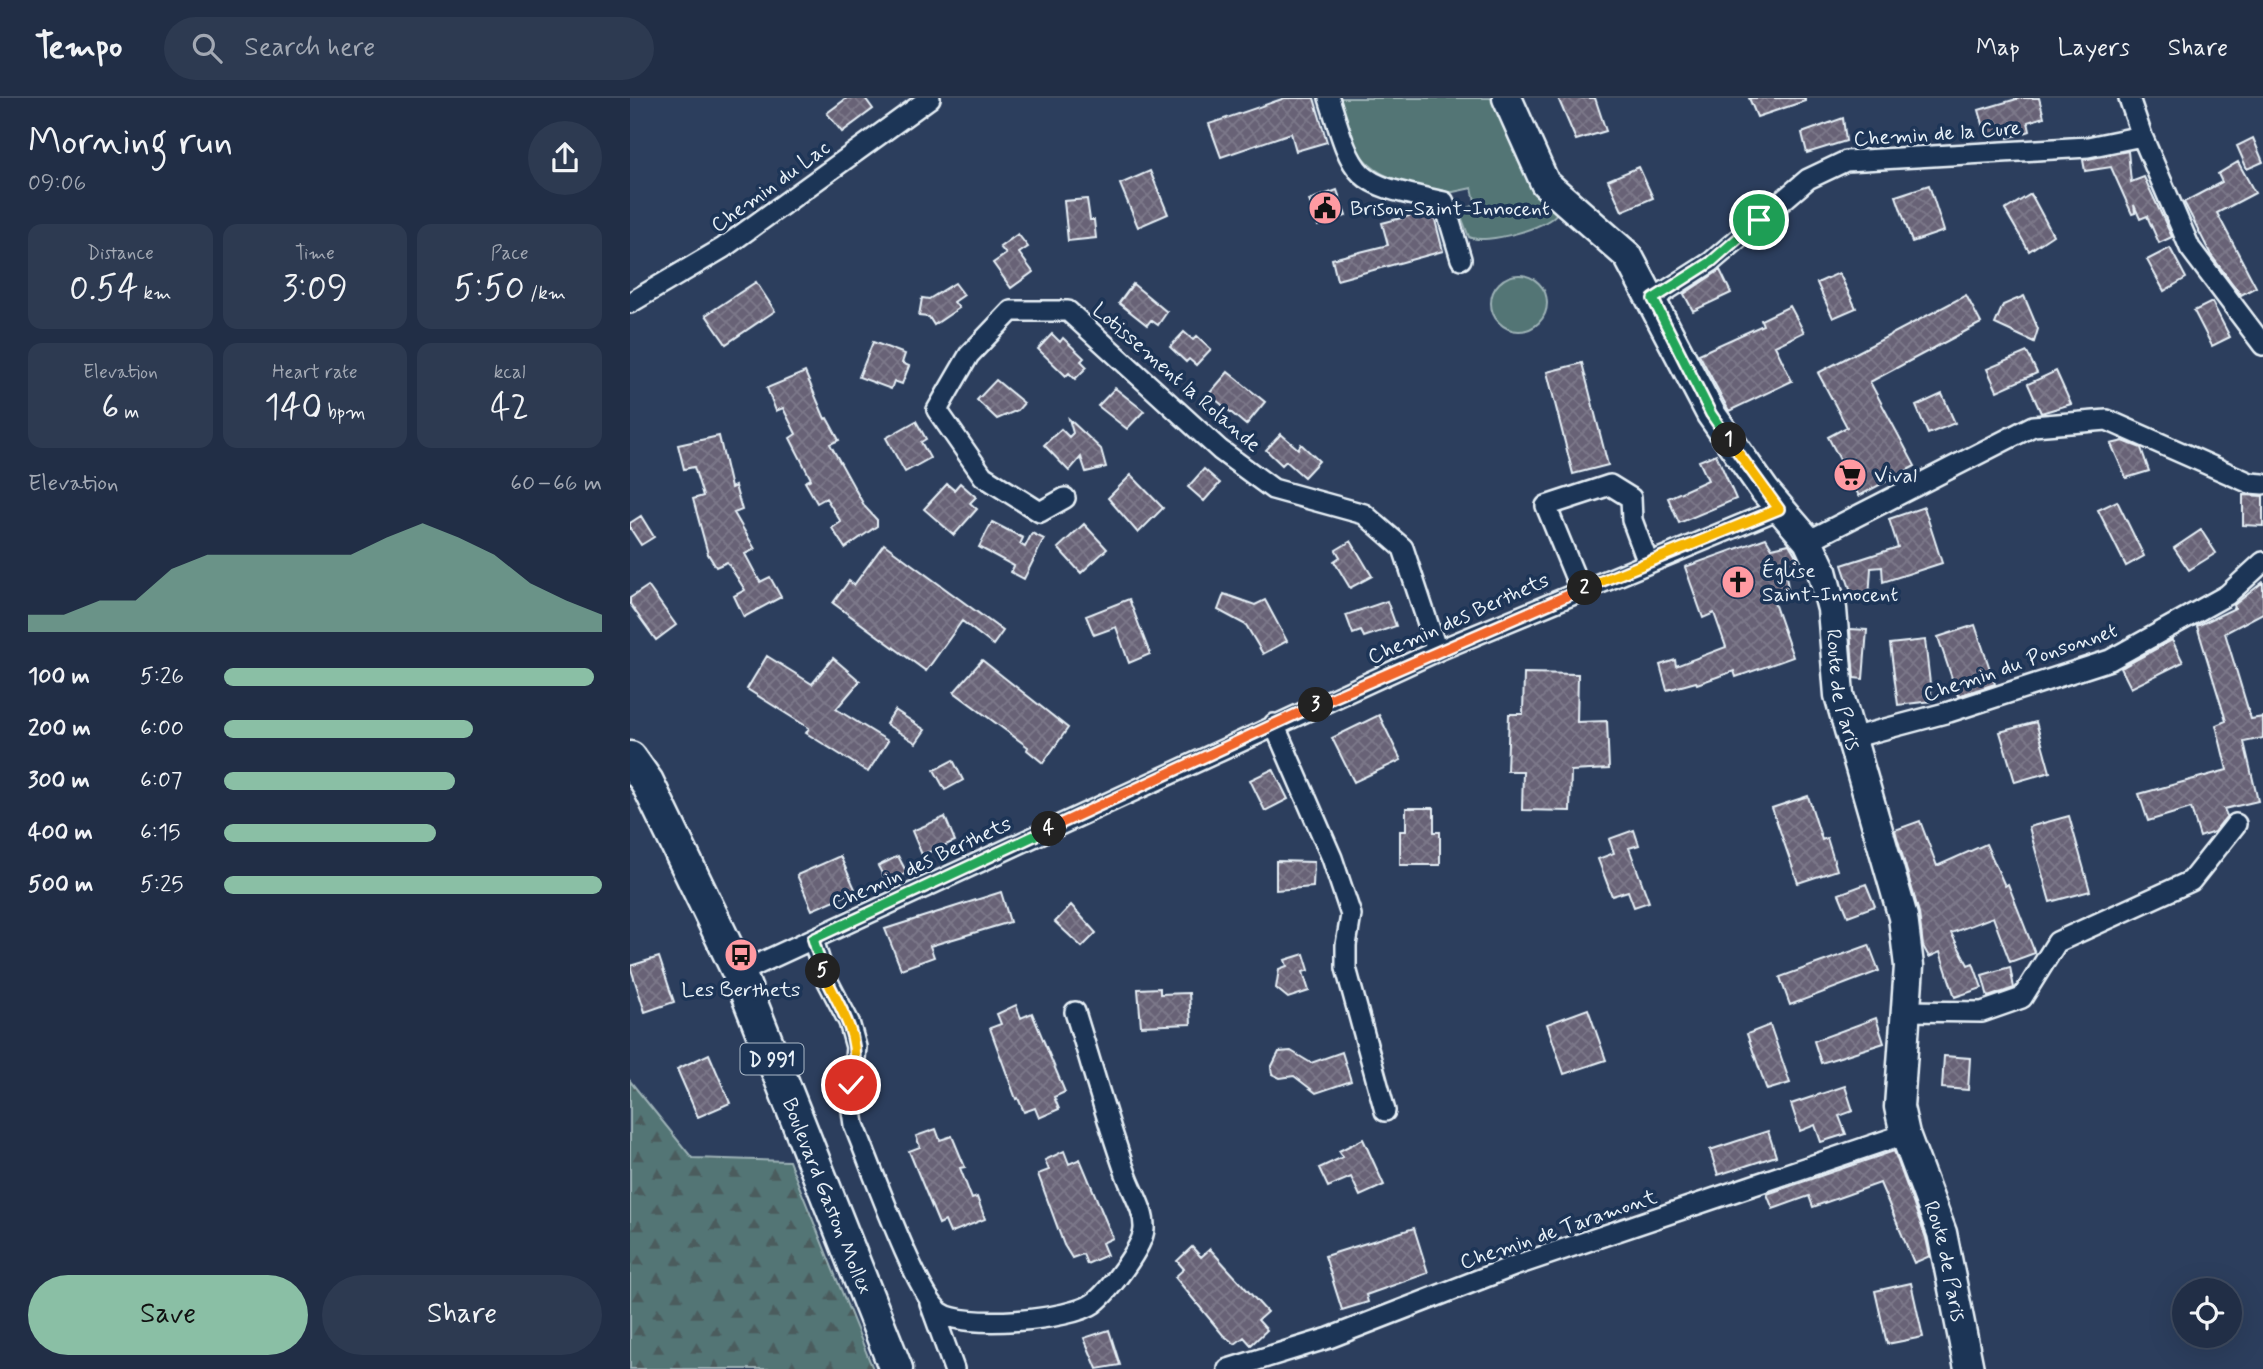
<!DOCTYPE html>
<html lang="en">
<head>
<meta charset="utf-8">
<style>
	:root { --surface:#212e46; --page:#2d3a51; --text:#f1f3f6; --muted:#a2a8b3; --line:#3e4a5f; --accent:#8abfa5 }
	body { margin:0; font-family:Mynerve,sans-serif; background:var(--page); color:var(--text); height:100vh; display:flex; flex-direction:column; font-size:26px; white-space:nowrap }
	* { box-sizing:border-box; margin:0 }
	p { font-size:23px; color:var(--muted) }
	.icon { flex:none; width:38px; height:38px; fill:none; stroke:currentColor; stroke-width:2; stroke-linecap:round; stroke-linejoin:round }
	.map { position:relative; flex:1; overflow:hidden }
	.drawer { display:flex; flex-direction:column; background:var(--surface); width:630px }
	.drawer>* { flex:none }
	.buttons { position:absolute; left:1542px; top:1180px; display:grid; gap:14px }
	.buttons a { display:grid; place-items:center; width:70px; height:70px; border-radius:50%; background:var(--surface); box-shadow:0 7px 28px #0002,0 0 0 2px var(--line); font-size:35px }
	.pin { position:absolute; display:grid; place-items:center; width:60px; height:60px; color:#fff; margin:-30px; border:4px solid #fff; border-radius:50%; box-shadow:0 2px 7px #0007 }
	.km { position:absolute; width:35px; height:35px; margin:-18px; border-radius:50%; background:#222; color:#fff; font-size:19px; line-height:35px; text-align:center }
	.round { display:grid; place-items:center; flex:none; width:74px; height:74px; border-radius:37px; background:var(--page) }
	.head { display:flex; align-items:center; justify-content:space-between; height:119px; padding:0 28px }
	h1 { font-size:38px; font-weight:600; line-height:52px }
	.figures { display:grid; grid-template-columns:repeat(3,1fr); gap:10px; height:119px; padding:7px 28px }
	.figures div { display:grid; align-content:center; border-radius:14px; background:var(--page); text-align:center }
	.figures b { font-size:35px; font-weight:600 }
	.figures small { font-size:19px; font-weight:400 }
	.figures p { font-size:19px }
	.chart { height:196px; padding:14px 28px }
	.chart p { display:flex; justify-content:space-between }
	.chart svg { width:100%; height:126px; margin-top:7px; fill:var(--accent); opacity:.7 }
	.cta { display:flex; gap:14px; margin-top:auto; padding:14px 28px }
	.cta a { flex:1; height:80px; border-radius:42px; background:var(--accent); color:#111; font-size:28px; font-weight:600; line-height:80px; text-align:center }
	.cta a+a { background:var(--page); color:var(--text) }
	ul { padding:0 28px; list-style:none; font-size:23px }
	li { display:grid; grid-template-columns:112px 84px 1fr; align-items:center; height:52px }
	li i { height:18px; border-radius:9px; background:var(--accent) }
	header { display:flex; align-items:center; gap:42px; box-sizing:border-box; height:98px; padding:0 35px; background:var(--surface); border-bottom:2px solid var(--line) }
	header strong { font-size:33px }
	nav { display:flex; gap:38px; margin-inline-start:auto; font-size:24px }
	.search { width:490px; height:63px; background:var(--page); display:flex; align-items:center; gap:18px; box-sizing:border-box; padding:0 24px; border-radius:38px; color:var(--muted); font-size:26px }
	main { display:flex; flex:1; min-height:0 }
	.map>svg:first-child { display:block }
	.forest { fill:url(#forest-firs); stroke:#9db2b6; stroke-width:2 }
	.park { fill:#527475; stroke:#9db2b6; stroke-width:2 }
	.building { fill:url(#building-cross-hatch); stroke:#e8f1f8; stroke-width:2 }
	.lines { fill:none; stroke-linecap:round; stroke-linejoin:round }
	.street-casing { stroke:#e8f1f8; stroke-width:24 }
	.secondary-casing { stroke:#e8f1f8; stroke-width:33 }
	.primary-casing { stroke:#e8f1f8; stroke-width:37 }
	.street { stroke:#1d3557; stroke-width:19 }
	.secondary { stroke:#1d3557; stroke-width:28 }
	.primary { stroke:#1d3557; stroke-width:32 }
	.split-1-casing { stroke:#fff; stroke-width:14 }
	.split-2-casing { stroke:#fff; stroke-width:14 }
	.split-3-casing { stroke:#fff; stroke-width:14 }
	.split-4-casing { stroke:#fff; stroke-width:14 }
	.split-5-casing { stroke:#fff; stroke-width:14 }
	.split-6-casing { stroke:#fff; stroke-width:14 }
	.split-1 { stroke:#22a559; stroke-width:9 }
	.split-2 { stroke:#f5b400; stroke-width:9 }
	.split-3 { stroke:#f0652b; stroke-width:9 }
	.split-4 { stroke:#f0652b; stroke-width:9 }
	.split-5 { stroke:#22a559; stroke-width:9 }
	.split-6 { stroke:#f5b400; stroke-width:9 }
	.labels { text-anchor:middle; stroke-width:7; stroke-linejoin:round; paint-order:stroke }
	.shield { fill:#1d3557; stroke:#abb9c8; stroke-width:2 }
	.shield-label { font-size:19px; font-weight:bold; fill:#e8f1f8 }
	.street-label { font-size:21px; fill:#e8f1f8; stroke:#1d3557 }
	.poi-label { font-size:21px; fill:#e8f1f8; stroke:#1d3557; text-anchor:start }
</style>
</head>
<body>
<header>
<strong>Tempo</strong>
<div class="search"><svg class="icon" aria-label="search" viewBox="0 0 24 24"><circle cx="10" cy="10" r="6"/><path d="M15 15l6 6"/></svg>Search here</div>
<nav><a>Map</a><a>Layers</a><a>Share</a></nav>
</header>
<main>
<section class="drawer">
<div class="head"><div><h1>Morning run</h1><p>09:06</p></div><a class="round"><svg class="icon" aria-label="share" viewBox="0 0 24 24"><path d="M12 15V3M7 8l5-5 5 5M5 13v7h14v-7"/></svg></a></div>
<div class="figures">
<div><p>Distance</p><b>0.54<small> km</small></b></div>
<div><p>Time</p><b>3:09</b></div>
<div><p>Pace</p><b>5:50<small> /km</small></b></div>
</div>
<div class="figures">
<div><p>Elevation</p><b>6<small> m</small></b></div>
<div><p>Heart rate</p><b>140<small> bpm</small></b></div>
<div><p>kcal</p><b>42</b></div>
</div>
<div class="chart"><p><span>Elevation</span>60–66 m</p>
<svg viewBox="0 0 160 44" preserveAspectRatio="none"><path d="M0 44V38L10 38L20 33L30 33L40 22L50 17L60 17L70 17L80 17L90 17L100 11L110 6L120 11L130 17L140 27L150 33L160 38V44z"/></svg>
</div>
<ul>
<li><b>100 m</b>5:26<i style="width:98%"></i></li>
<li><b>200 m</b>6:00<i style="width:66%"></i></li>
<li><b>300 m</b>6:07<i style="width:61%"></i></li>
<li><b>400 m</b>6:15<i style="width:56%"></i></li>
<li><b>500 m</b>5:25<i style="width:100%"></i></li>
</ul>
<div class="cta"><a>Save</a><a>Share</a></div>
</section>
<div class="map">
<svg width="1633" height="1271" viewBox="0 0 1633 1271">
	<defs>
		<pattern id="forest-firs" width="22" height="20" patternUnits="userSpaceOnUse" patternTransform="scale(1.75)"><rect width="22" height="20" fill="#527475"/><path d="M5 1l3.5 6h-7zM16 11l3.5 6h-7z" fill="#4b5c5d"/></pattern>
		<pattern id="building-cross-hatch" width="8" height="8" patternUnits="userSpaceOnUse" patternTransform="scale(1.75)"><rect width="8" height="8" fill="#676276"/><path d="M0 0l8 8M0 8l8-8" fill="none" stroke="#7d798a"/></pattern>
	</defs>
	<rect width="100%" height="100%" fill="#2c3e5d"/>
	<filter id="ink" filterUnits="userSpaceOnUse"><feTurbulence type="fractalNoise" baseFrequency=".0143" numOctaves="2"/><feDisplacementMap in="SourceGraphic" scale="14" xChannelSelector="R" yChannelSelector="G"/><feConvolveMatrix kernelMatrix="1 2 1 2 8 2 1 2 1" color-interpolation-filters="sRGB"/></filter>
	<g filter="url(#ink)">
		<path class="forest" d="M0,983L62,1060L159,1063L243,1271H0Z"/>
		<path class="park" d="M710,0H867L927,115C918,130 855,147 839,139L829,113L846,107L842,90L809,97C794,88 782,87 767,82C724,68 722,39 710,0Z
			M861 205a28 28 0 1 1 56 0a28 28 0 1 1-56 0Z"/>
		<path class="building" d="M217,0H235L243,11L212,34L197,15Z
			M655,0H684L697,44L666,53L661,35L591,59L579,26Z
			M928,0H965L976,33L946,42Z
			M1119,0H1175V3L1127,19Z
			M1390,0H1409L1414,19L1398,24L1400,33L1378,40L1377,36L1356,37L1349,12Z
			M1213,20L1216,43L1177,55L1172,35Z
			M1623,40L1633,64L1617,71L1607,48Z
			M1498,53L1501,84L1514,79L1542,139L1529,145L1517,118L1510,121L1504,107L1505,115L1502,116L1481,69L1455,73L1453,62Z
			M1608,64L1625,95L1587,115L1626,189L1611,197L1581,157L1554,104L1592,84L1588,76Z
			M1009,69L1023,100L992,113L978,82Z
			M520,73L538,116L508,129L490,86Z
			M1299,87L1314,133L1282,144L1266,98Z
			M707,92L716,118L688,128L679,102Z
			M1401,96L1423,137L1399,153L1375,112Z
			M457,101L460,122H464L466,140L438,143L434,103Z
			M798,113L803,114L813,153L707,182L702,161L758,147L752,125Z
			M388,136L398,149L389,155L403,174L381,190L363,165L376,156L370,149Z
			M1540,150L1556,180L1534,193L1517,162Z
			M1090,172L1101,195L1063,213L1054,196Z
			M1209,175L1226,210L1203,220L1187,185Z
			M126,184L145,213L96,246L76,217Z
			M325,185L334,197L324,204L329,210L304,227L299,219L289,218L292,200L299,201Z
			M503,186L537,214L528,227L521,222L517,227L489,205Z
			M1336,197L1351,225L1240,284L1285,368L1229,398L1198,339L1217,329L1188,275Z
			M1394,198L1408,231L1404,244L1365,226L1373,207Z
			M1582,204L1600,239L1582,248L1564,213Z
			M1160,208L1174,234L1145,248L1162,283L1099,313L1069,256L1133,227L1131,222Z
			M554,234L563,242L567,238L581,251L566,267L559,261L556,264L540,249Z
			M422,236L430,244L433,240L454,260L451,263L457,269L445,281L439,275L436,278L408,251Z
			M243,244L275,256L272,265L279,268L272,286L264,283L261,291L229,279Z
			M1397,254L1407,275L1367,293L1357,271Z
			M952,265L978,367L943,376L917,274Z
			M1426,273L1441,306L1411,315L1398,286Z
			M175,274L195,321L197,320L209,342L200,346L235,409L247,422V428L215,450L202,430L211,424L196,400L187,405L175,384L181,381L160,340L166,336L153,310L146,313L137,290Z
			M598,274L635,304L616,327L579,296Z
			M366,282L394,305L388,312L367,321L347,302Z
			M485,290L514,313L497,331L468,308Z
			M1312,296L1325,325L1298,336L1286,308Z
			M439,321L471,351L476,369L456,374L451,359L439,373L414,347L431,331L439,339L443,335Z
			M286,323L296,341L291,344L300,360L275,374L256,340Z
			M651,336L668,351L671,346L689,363L674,379L656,363L652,367L636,352Z
			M89,338L101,390L105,388L112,412L104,415L125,451L115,456L130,484L140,479L151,499L114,519L104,498L115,492L97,464L86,469L78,456L63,401L73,398L64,369L54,371L48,347Z
			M1493,343L1511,350L1519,373L1496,380L1481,346Z
			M1086,356L1106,401L1049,425L1038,400L1078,382L1069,363Z
			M574,371L590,385L574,403L558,389Z
			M501,377L533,410L508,435L478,400Z
			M330,385L346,399L340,405L347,411L324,437L294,411L317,386L324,392Z
			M1613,397L1633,398V428L1613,427Z
			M1487,403L1514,458L1496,468L1468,412Z
			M1294,409L1312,465L1253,484L1252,469L1241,470L1239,501L1225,505L1212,467L1268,449L1259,421Z
			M11,418L24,439L11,447L0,430V425Z
			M362,424L393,440L390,446L395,449L402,435L414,441L394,481L381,474L384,468L349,449Z
			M454,426L477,451L451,475L428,450Z
			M1571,432L1586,455L1559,472L1544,450Z
			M1136,440L1142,450L1159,446L1172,468L1156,477L1158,490L1141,496L1163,559L1106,579L1104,573L1067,586L1066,584L1037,592L1030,567L1045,562L1046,568L1096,549L1084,515L1073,520L1055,469Z
			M721,443L742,478L720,490L704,463L710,459L706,452Z
			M254,446L373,533L363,547L332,523L296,573L203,505L219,483L224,487Z
			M1633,484V515L1595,535L1621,621L1633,619V640L1614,644L1628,703L1594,711L1597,718L1584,734L1570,739L1561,710L1518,723L1509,696L1597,672L1586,627L1596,623L1567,528L1605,510L1604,507Z
			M18,488L46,527L26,542L0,506V500Z
			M594,496L625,507L635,502L657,543L633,556L616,527L588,512Z
			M499,501L520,556L499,565L486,529L464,537L456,518Z
			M757,503L766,528L734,539L731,533L723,536L716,517Z
			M1345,527L1365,586L1328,598L1308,539Z
			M1220,531L1237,532L1233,581L1224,580Z
			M1295,542L1302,603L1268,607L1260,546Z
			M1542,542L1553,564L1501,590L1491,570Z
			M137,558L182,586L203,560L230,583L206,611L258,643L238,674L176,635L179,630L117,591Z
			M352,562L438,630L413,665L397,652L398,649L324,594Z
			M894,575L948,576L947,624L977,623L979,671L941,673L940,713L892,712L893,673H877L879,616H893Z
			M265,612L295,632L286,645L256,626Z
			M749,617L771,662L724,684L702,640Z
			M1406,624L1420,674L1385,684L1370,634Z
			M323,662L333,682L315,692L304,672Z
			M643,671L658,701L635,713L620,682Z
			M1178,698L1192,742L1197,740L1207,772L1168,785L1142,710Z
			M776,710H804V734H810V767H770V733H776Z
			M1439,718L1460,793L1420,804L1399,729Z
			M315,719L325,743L292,757L282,733Z
			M1290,723L1307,768L1356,746L1375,788L1378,786L1405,855L1380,864L1363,819L1321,835L1338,867L1343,865L1352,890L1325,899L1310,854L1299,859L1293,848L1289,815L1265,732Z
			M1004,732L1009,747L999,750L1019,804L1004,809L998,793L982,798L968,761L984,755L979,741Z
			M210,758L226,793L182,812L167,777Z
			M268,758L277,775L257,785L248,768Z
			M646,763L684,764L683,789L646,792Z
			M1236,786L1245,808L1218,818L1209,796Z
			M371,794L380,824L300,848L304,859L271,871L255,831Z
			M441,807L466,835L452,849L425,824Z
			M1239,847L1249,873L1160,907L1150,879Z
			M674,856L679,872L673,874L679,893L658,900L646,890L649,871L657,868L655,862Z
			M29,859L44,904L15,914L0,868Z
			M1380,869L1384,890L1358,899L1352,877Z
			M530,890V896L559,895L561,926L511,928L508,891Z
			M386,907L391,920L402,915L435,994L424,999L429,1011L409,1020L405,1010L394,1014L388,1000L386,1001L360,930L371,926L367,916Z
			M958,911L976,962L934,976L917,926Z
			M1246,920L1254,945L1191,965L1184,943Z
			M1140,927L1160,985L1137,992L1117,936Z
			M661,953L681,965L712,954L721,983L686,995L664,978L650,980L642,976L641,970L649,954Z
			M79,956L100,1005L68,1019L47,971Z
			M1314,958L1340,960L1338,992L1312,990Z
			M1215,988L1223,1013L1209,1018L1216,1036L1191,1044L1185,1027L1170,1033L1161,1006Z
			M306,1031L310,1042L322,1038L335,1069L330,1070L342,1101L347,1099L355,1121L320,1135L315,1123L309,1126L279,1053L290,1049L286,1038Z
			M1138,1033L1146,1058L1088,1077L1080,1052Z
			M733,1041L754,1087L730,1098L721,1079L698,1089L689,1070L713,1059L709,1053Z
			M434,1053L439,1066L450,1061L483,1140L472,1145L477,1157L457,1166L453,1156L442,1160L434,1147L408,1076L419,1072L415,1062Z
			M1264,1053L1296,1140L1300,1158L1284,1165L1250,1085L1183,1109L1179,1098L1143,1111L1137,1096Z
			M784,1130L798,1175L736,1197L738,1204L712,1212L695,1158Z
			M562,1149L571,1159L580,1151L637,1214L628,1222L637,1232L621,1247L614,1239L605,1246L593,1237L545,1179L554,1171L547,1163Z
			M1281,1185L1293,1239L1257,1246L1245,1193Z
			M479,1232L490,1267L467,1271L454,1240Z"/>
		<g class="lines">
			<defs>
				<path id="street" d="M699,0C726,88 725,84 814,104L831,161
					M1499,0L1512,38L1560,150L1633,247
					M1023,201L1081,164L1178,81L1216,63L1458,49L1512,38
					M0,205L93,150L300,0
					M435,400L410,414L353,378L307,312L339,257L381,213H438L590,352L643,391L734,416L773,450L807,553
					M1178,443L1403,328L1477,322L1620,385L1633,386
					M950,491L916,408L980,387L1001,400L1002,422L1018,465
					M644,626L702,760L721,817L716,847V870L755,1013
					M1221,640L1319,614L1480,562L1597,497L1633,464
					M183,841L193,874L219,924L226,949L221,1005L224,1027C239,1062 286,1196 310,1214C333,1232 441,1222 464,1205C479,1193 513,1149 514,1131C515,1112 502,1094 496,1076C477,1023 462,968 445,914
					M109,875L807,553L1149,411
					M1277,913L1352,914L1392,900L1427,844L1561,783L1606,726
					M300,1205L324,1271
					M598,1271L699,1240L884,1168L1275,1036"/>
				<g id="secondary">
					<path id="s1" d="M877,0L915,85L998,158L1081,316L1135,393L1178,443L1192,473L1202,511L1209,597L1273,819L1279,868L1269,1009L1275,1036L1312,1135L1339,1271"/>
				</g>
				<g id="primary">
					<path id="s2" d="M0,660L17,684L109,875L266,1271"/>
				</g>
			</defs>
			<use href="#street" class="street-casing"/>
			<use href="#secondary" class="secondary-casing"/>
			<use href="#primary" class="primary-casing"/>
			<use href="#street" class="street"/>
			<use href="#secondary" class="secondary"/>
			<use href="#primary" class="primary"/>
		</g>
	</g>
	<g class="lines" filter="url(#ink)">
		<defs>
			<path id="split-1" d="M1099,342L1081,316L1023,201L1081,164L1129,122"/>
			<path id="split-2" d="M955,490L1149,411L1099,342"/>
			<path id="split-3" d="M686,607L955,490"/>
			<path id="split-4" d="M419,731L686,607"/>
			<path id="split-5" d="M193,873L183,841L419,731"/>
			<path id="split-6" d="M193,873C211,915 234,938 221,987"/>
		</defs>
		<use href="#split-1" class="split-1-casing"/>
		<use href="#split-2" class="split-2-casing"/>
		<use href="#split-3" class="split-3-casing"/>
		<use href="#split-4" class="split-4-casing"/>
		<use href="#split-5" class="split-5-casing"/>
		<use href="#split-6" class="split-6-casing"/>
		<use href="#split-1" class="split-1"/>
		<use href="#split-2" class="split-2"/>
		<use href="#split-3" class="split-3"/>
		<use href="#split-4" class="split-4"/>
		<use href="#split-5" class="split-5"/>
		<use href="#split-6" class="split-6"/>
	</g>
	<defs>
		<symbol id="civic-disc" viewBox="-11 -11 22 22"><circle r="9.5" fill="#ff9aa2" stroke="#1d3557"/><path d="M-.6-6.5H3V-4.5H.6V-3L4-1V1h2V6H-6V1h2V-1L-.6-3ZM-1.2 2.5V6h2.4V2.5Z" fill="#111"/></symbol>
		<symbol id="supermarket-disc" viewBox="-11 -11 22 22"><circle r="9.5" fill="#ff9aa2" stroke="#1d3557"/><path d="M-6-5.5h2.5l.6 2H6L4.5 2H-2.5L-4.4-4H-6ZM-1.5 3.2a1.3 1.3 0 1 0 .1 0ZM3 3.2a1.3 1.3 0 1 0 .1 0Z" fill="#111"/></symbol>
		<symbol id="church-disc" viewBox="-11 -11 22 22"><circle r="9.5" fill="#ff9aa2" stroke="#1d3557"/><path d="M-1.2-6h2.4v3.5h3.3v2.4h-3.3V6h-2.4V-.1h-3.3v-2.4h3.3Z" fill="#111"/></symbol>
		<symbol id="bus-disc" viewBox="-11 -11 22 22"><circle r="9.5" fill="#ff9aa2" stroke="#1d3557"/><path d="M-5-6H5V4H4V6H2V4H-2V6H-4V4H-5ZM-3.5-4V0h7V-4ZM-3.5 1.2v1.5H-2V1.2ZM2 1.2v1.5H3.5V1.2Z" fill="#111"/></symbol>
	</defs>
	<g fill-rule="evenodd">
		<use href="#civic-disc" x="676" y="91" width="38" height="38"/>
		<use href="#supermarket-disc" x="1201" y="358" width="38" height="38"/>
		<use href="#church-disc" x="1089" y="465" width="38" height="38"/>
		<use href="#bus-disc" x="92" y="838" width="38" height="38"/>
	</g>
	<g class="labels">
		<rect class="shield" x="110.5" y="945.5" width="63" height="31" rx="5"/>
		<g class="shield-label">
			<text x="142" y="968">D 991</text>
		</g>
		<g class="street-label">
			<text transform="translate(1307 35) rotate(-4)" y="7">Chemin de la Cure</text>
			<text transform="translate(140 88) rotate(-36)" y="7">Chemin du Lac</text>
			<text transform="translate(547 279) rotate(41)" y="7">Lotissement la Rolande</text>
			<text transform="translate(828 520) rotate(-24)" y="7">Chemin des Berthets</text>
			<text transform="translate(1390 564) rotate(-19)" y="7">Chemin du Ponsonnet</text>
			<text dy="7" stroke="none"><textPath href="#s1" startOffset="696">Route de Paris</textPath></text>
			<text transform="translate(291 765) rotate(-25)" y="7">Chemin des Berthets</text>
			<text dy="7" stroke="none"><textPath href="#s2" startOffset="481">Boulevard Gaston Mollex</textPath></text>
			<text transform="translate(928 1131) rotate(-19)" y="7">Chemin de Taramont</text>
			<text dy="7" stroke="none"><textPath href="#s1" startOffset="1284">Route de Paris</textPath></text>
		</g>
		<g class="poi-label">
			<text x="720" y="117">Brison-Saint-Innocent</text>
			<text x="1244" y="384">Vival</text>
			<text x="1132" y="479">Église<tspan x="1132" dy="24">Saint-Innocent</tspan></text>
			<text x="111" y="898" text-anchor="middle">Les Berthets</text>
		</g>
	</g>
</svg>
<div class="buttons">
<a><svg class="icon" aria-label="locate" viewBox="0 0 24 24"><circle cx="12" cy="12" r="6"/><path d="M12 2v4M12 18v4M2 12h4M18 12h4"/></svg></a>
</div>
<div class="pin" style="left:1129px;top:122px;background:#1e9e55"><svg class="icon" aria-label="arrive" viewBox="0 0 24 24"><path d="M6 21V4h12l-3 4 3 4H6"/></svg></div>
<div class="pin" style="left:221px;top:987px;background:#d93025"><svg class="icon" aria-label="check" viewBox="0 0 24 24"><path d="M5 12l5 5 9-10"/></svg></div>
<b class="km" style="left:1099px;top:342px">1</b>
<b class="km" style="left:955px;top:490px">2</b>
<b class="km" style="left:686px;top:607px">3</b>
<b class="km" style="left:419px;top:731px">4</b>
<b class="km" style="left:193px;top:873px">5</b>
</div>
</main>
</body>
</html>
